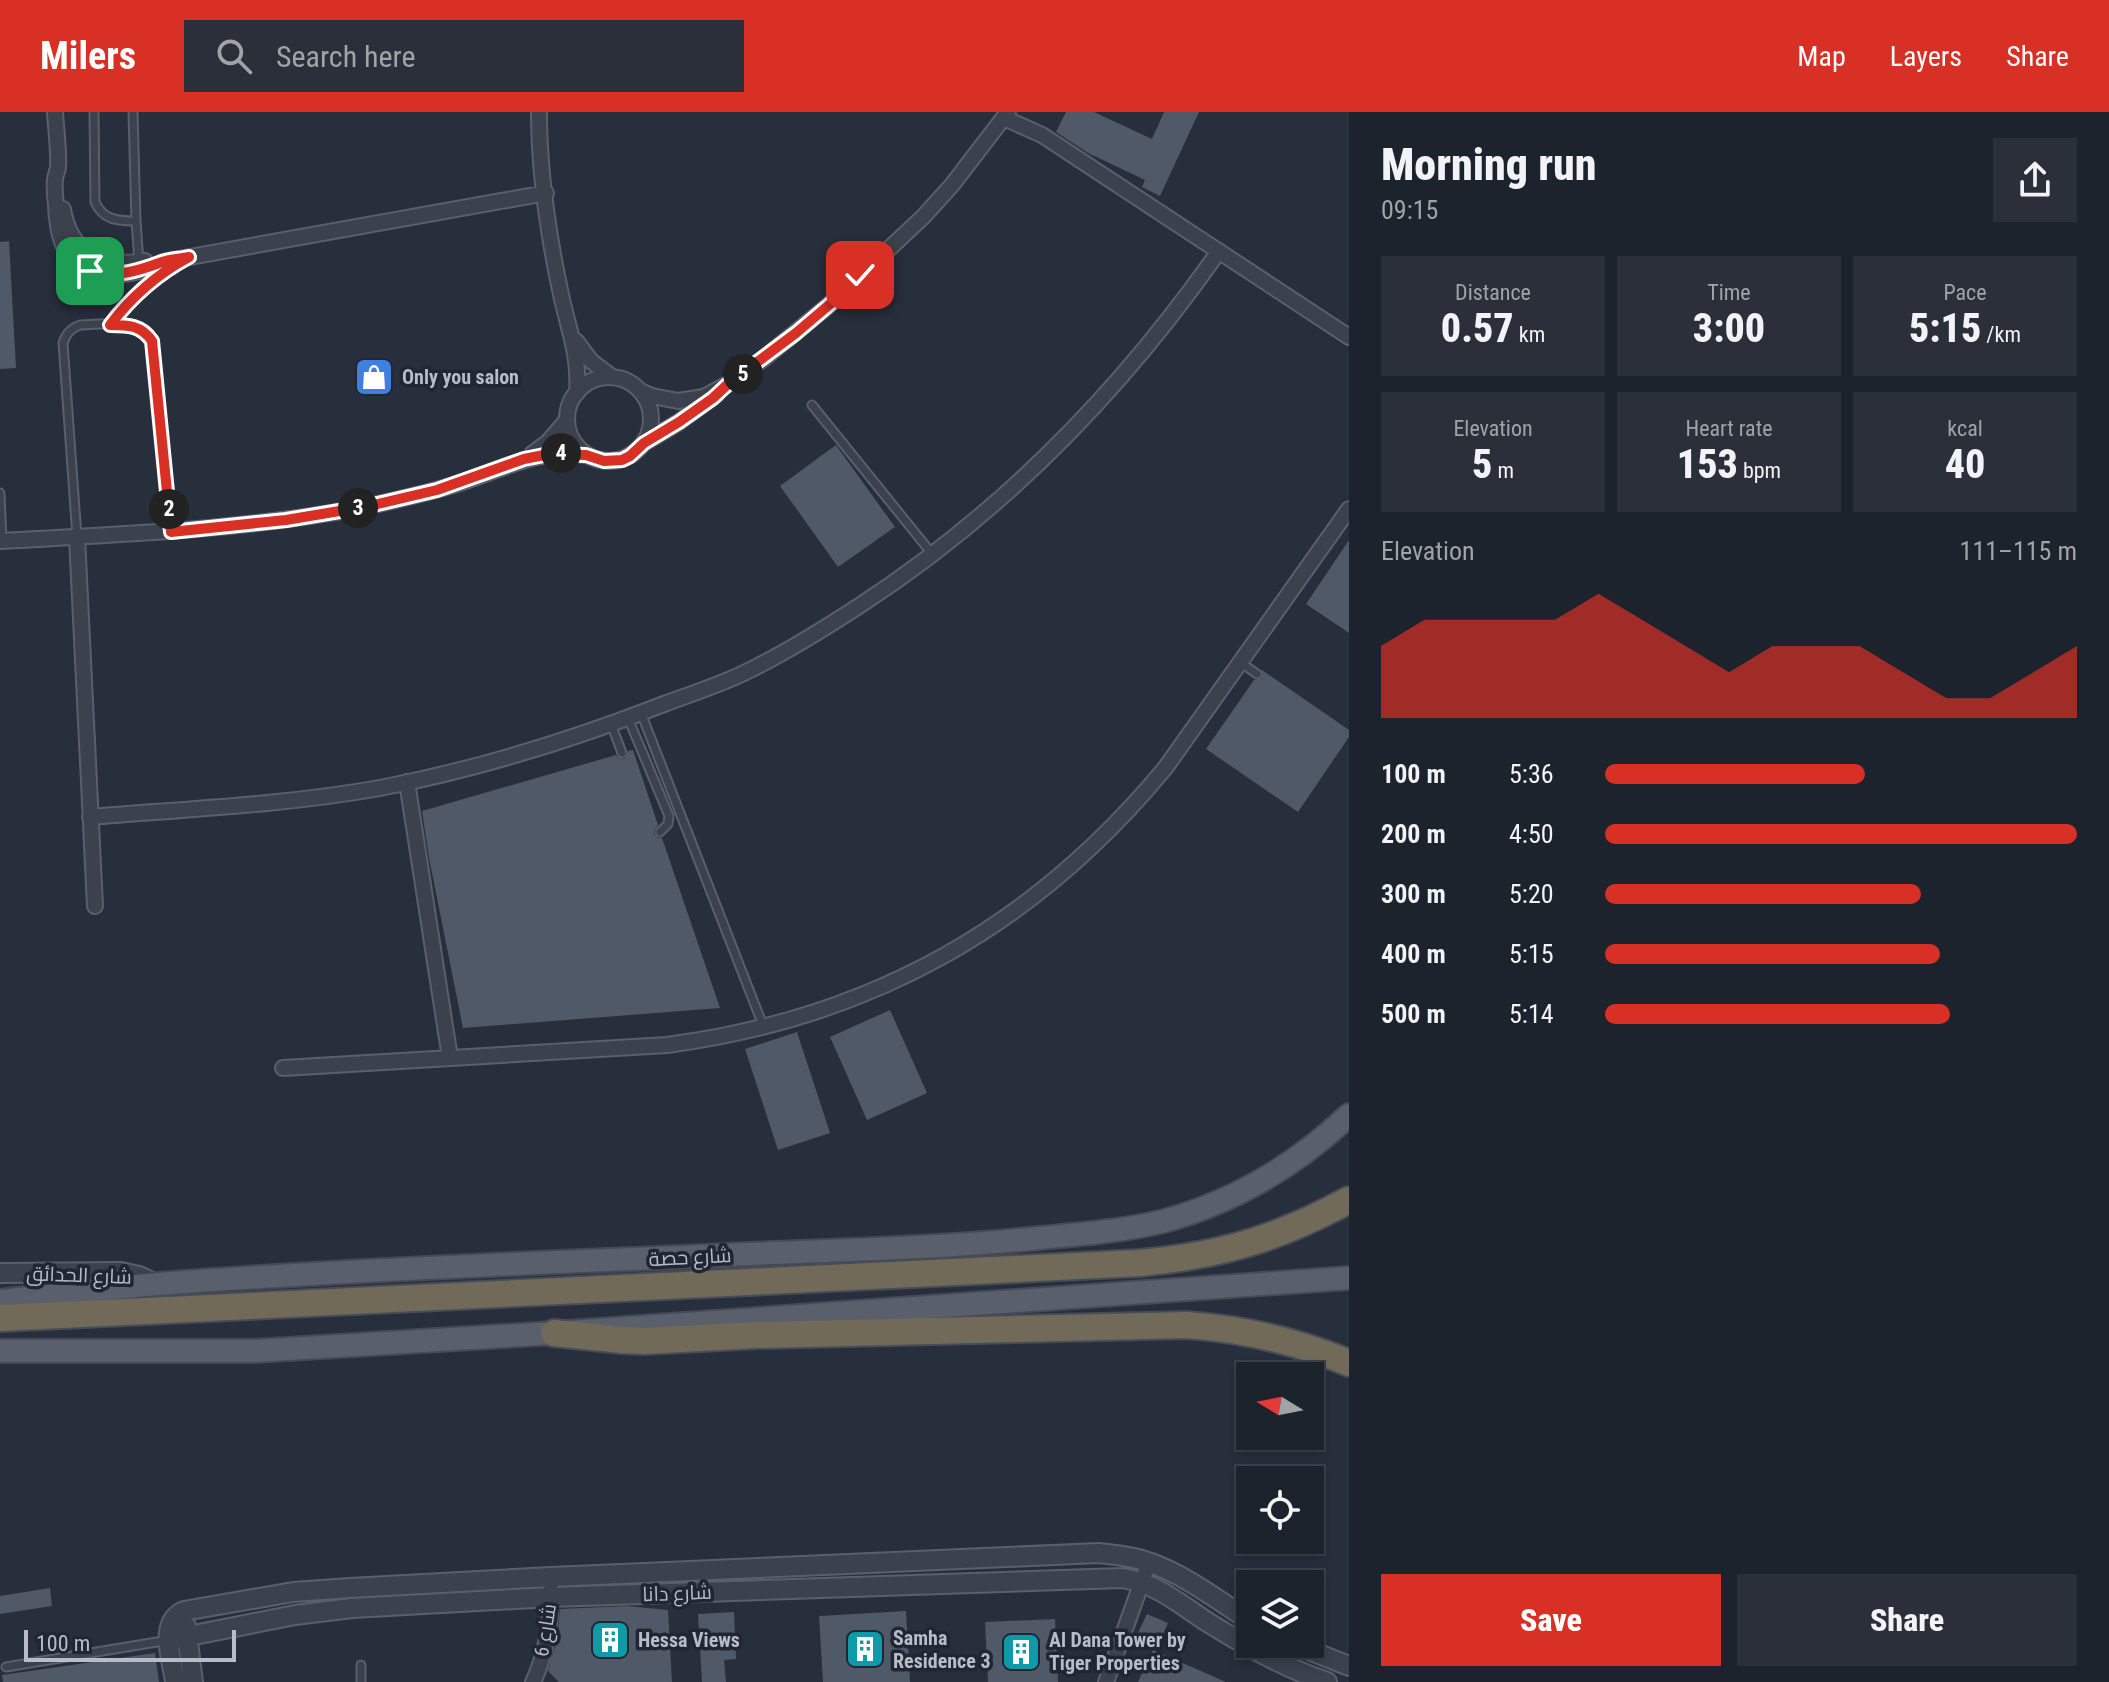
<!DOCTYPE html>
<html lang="en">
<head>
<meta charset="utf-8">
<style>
	:root { --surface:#1d232d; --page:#2a2f39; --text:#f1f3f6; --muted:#a0a4aa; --line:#3b4049; --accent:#d93025 }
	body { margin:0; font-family:"Roboto Condensed",Cairo,sans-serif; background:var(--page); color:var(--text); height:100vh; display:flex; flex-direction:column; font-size:30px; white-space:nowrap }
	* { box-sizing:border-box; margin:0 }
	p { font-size:26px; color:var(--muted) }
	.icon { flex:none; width:44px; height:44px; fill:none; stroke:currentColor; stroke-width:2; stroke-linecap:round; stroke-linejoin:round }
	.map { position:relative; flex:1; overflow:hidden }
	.sheet { display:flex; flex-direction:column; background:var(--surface); width:760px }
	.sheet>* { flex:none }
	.needle { width:52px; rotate:280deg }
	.fabs { position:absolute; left:1236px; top:1250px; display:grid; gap:16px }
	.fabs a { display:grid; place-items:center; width:88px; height:88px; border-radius:0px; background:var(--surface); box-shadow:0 4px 12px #0003,0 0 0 2px var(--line); font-size:40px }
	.scale { position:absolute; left:24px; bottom:20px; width:212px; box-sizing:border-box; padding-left:8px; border:4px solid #b7bcc8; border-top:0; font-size:22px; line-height:28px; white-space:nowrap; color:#b7bcc8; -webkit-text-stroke:6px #202632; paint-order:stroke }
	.pin { position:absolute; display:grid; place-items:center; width:68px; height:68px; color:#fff; margin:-34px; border-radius:16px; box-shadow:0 4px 12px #0006 }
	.km { position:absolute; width:40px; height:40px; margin:-20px; border-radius:50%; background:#222; color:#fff; font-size:22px; line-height:40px; text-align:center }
	.round { display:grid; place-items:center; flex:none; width:84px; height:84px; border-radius:0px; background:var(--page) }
	.summary { display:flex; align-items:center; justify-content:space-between; height:136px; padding:0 32px }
	h1 { font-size:44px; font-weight:800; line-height:60px }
	.stats { display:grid; grid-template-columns:repeat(3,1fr); gap:12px; height:136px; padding:8px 32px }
	.stats div { display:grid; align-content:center; border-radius:0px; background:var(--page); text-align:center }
	.stats b { font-size:40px; font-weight:800 }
	.stats small { font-size:22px; font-weight:400 }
	.stats p { font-size:22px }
	.chart { height:224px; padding:16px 32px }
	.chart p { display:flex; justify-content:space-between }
	.chart svg { width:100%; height:144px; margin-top:8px; fill:var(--accent); opacity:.7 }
	.button { display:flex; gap:16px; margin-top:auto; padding:16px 32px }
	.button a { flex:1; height:92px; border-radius:0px; background:var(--accent); color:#fff; font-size:32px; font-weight:800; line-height:92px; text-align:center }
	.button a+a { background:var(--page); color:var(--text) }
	ul { padding:0 32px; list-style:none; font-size:26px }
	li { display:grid; grid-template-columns:128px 96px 1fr; align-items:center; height:60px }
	li i { height:20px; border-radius:10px; background:var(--accent) }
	header { display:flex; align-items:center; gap:48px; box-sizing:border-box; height:112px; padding:0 40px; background:var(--accent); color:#fff }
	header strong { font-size:38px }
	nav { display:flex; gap:44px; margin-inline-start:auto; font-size:28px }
	.search { width:560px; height:72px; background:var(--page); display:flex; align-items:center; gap:20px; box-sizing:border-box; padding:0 28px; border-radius:0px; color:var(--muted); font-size:30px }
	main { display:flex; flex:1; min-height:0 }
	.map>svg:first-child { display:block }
	.building { fill:#505967 }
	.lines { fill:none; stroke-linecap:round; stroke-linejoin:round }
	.service-casing { stroke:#595f6b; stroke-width:11 }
	.minor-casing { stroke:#595f6b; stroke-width:18 }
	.tertiary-casing { stroke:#595f6b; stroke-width:22 }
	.primary-casing { stroke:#444a56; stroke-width:26 }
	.motorway-casing { stroke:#464c58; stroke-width:30 }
	.service { stroke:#3b414d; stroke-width:7 }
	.minor { stroke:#3b414d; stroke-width:14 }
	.tertiary { stroke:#3b414d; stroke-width:18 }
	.primary { stroke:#59606c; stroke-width:22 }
	.motorway { stroke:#726a59; stroke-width:26 }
	.route-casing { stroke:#fff; stroke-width:16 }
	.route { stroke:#d93025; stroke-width:10 }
	.labels { text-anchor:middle; stroke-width:7; stroke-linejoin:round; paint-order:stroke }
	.poi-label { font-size:20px; font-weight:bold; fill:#b7bcc8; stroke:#202632; text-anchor:start }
	.street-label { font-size:20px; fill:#b7bcc8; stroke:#202632 }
</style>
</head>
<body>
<header>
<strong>Milers</strong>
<div class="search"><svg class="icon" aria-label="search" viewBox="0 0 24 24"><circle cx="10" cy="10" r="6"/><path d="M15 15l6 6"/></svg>Search here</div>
<nav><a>Map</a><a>Layers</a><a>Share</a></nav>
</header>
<main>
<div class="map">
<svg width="1349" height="1570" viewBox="0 0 1349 1570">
	<rect width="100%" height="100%" fill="#272f3c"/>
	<path class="building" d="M1066,0H1094L1152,27L1164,0H1199L1160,84L1142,75L1145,68L1088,41L1056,20Z
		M9,129L16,256L0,257V130Z
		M836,333L895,415L838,455L780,374Z
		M1349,428V521L1306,492Z
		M1262,558L1349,618V625L1298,700L1206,637L1254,568L1262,566Z
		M633,638L658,713L654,718V722L658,726H662L720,896L463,916L429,746L422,699L616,643L619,646L624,647L627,644L628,639Z
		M890,898L927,981L867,1008L830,925Z
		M797,920L830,1021L778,1038L745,937Z
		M50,1476L52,1494L0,1502V1484Z
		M627,1494L668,1498L672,1570H559L548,1559L557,1527L560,1497Z
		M906,1499L910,1570H823L819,1504Z
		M734,1500L736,1547L724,1548L726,1570H702L698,1502Z
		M1147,1502L1168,1511L1158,1534L1137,1523Z
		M1055,1507L1058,1570H988L985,1510Z
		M1153,1538L1226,1570H1138Z
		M155,1541L159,1570H3L2,1563Z"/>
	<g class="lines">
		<defs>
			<path id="service" d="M94,0L95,90C103,108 117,109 136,109
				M133,0L136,109L139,150
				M110,213C129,188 150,168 176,152
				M812,293L933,443
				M0,381L2,429
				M77,425L63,231C66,222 70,217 80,213C103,212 138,206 152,229L171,419
				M1240,550L1257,562
				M641,601L764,916
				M628,606L669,704L668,712L660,720
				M611,612L622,641
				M361,1553V1570
				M6,1555L169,1528"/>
			<path id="minor" d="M55,0C56,18 59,38 58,56C57,60 55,64 55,68C54,76 55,84 56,92C57,123 63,151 96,161C117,166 144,160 162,150L546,81
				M539,0C539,58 548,121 560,178C567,214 580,242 577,281
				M1004,6L1042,23L1349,225
				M63,97C70,142 104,156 145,149
				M576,229L591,249L612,265
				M567 307a42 42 0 1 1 84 0a42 42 0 1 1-84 0Z
				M640,279L652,284L678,289L704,285L728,272L763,247L829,193L923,105L952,73L1008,0
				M644,331L679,310L716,283
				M532,342L548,330L567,308
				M77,425L95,794
				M0,429C124,422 247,418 369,394C401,387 432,380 463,370C508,355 536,337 586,343
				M407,670L450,946
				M90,705C187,697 284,693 380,676C478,657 572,628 664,592C691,582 719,573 744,561C784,542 822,518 859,494C1002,401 1121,279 1219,139
				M283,956L667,933C872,906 1035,814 1166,655L1349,397
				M533,1570C547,1541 551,1509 551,1477
				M1106,1570L1149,1450"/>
			<path id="tertiary" d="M0,1161L121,1160L139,1164L156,1172
				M186,1514L193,1570
				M169,1528L295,1503L352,1496L551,1485L1122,1466C1159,1472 1179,1492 1209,1511C1247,1535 1285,1556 1327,1570
				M1294,1532L1349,1554
				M175,1570C172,1547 158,1511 184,1499L293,1480L350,1476L551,1465L1099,1441C1115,1443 1132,1444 1148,1450C1184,1462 1218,1488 1250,1509"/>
			<path id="primary" d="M0,1189C53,1183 106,1176 159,1172C355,1157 552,1151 749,1142C846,1138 943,1136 1040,1126C1081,1122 1124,1119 1164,1109C1234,1090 1296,1053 1349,1003
				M0,1239H253L554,1221L1349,1166"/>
			<path id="motorway" d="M0,1206L1140,1151C1222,1143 1277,1127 1349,1088
				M554,1221L622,1228L644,1229L757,1223L1187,1213C1244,1217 1296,1229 1349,1251"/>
		</defs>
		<use href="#service" class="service-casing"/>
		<use href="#minor" class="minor-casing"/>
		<use href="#tertiary" class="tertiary-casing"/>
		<use href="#primary" class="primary-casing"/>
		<use href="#motorway" class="motorway-casing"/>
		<use href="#service" class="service"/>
		<use href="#minor" class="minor"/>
		<use href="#tertiary" class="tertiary"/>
		<use href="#primary" class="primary"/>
		<use href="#motorway" class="motorway"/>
	</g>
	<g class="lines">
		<defs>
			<path id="route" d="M90,159C116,166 138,159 162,150C170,147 180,147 189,145C157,162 132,184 110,213C128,213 141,213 152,229L171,420L286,408L369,394L437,378L524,347L549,342L586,343L604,349L622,348L630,344L644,331L679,310L713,286L728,272L796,221L829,193L860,163"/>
		</defs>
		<use href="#route" class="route-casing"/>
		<use href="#route" class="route"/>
	</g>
	<defs>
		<symbol id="shop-square" viewBox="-11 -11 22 22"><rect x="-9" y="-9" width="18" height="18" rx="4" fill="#3f7fe0" stroke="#202632"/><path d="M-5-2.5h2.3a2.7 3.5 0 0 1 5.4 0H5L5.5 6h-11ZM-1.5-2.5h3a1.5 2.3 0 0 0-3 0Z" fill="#fff"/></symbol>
		<symbol id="building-square" viewBox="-11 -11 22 22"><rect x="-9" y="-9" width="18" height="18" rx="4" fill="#0f9aa8" stroke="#202632"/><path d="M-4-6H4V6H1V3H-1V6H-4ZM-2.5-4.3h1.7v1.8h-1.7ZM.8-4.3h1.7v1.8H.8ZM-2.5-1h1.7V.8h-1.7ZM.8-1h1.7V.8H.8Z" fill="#fff"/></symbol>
	</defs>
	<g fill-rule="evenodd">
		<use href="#shop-square" x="352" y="243" width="44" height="44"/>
		<use href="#building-square" x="588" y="1506" width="44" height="44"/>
		<use href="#building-square" x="843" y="1515" width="44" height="44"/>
		<use href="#building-square" x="999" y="1518" width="44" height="44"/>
	</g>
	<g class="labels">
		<g class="poi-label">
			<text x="402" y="272">Only you salon</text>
			<text x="893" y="1533">Samha<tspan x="893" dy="23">Residence 3</tspan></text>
			<text x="638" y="1535">Hessa Views</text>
			<text x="1049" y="1535">Al Dana Tower by<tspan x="1049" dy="23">Tiger Properties</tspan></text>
		</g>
		<g class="street-label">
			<text transform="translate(690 1145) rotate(-3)" y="7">شارع حصة</text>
			<text transform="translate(79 1163) rotate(2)" y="7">شارع الحدائق</text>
			<text transform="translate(677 1481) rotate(-2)" y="7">شارع دانا</text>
			<text transform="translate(545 1518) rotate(-81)" y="7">شارع 6</text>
		</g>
	</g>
</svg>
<div class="fabs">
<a><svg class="needle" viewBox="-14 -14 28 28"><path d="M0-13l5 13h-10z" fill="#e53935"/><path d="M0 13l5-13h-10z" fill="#a0a4aa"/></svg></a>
<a><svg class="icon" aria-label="locate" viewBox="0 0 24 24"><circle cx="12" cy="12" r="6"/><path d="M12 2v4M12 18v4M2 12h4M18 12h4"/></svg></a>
<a><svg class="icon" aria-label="layers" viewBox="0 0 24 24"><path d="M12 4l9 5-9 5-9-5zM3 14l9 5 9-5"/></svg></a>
</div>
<div class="scale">100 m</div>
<div class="pin" style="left:90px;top:159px;background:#1e9e55"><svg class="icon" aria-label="arrive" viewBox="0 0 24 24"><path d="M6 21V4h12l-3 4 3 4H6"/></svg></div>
<div class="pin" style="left:860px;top:163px;background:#d93025"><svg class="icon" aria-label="check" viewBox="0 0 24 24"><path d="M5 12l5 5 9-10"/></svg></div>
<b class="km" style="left:169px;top:397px">2</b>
<b class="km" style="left:358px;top:396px">3</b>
<b class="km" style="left:561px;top:341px">4</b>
<b class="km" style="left:743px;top:262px">5</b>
</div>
<section class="sheet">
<div class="summary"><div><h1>Morning run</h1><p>09:15</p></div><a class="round"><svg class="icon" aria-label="share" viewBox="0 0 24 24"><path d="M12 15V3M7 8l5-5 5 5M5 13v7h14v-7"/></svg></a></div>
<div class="stats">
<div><p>Distance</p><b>0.57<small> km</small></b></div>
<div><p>Time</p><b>3:00</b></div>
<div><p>Pace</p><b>5:15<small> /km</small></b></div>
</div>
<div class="stats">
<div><p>Elevation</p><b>5<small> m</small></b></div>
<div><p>Heart rate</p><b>153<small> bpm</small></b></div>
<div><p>kcal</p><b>40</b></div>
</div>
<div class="chart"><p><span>Elevation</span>111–115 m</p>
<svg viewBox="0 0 160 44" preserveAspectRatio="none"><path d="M0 44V22L10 14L20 14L30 14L40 14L50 6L60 14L70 22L80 30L90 22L100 22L110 22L120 30L130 38L140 38L150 30L160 22V44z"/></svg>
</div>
<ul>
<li><b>100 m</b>5:36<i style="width:55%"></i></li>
<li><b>200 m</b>4:50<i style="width:100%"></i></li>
<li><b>300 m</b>5:20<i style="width:67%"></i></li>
<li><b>400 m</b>5:15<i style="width:71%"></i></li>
<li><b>500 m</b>5:14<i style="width:73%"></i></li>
</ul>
<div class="button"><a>Save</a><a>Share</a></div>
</section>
</main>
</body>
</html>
